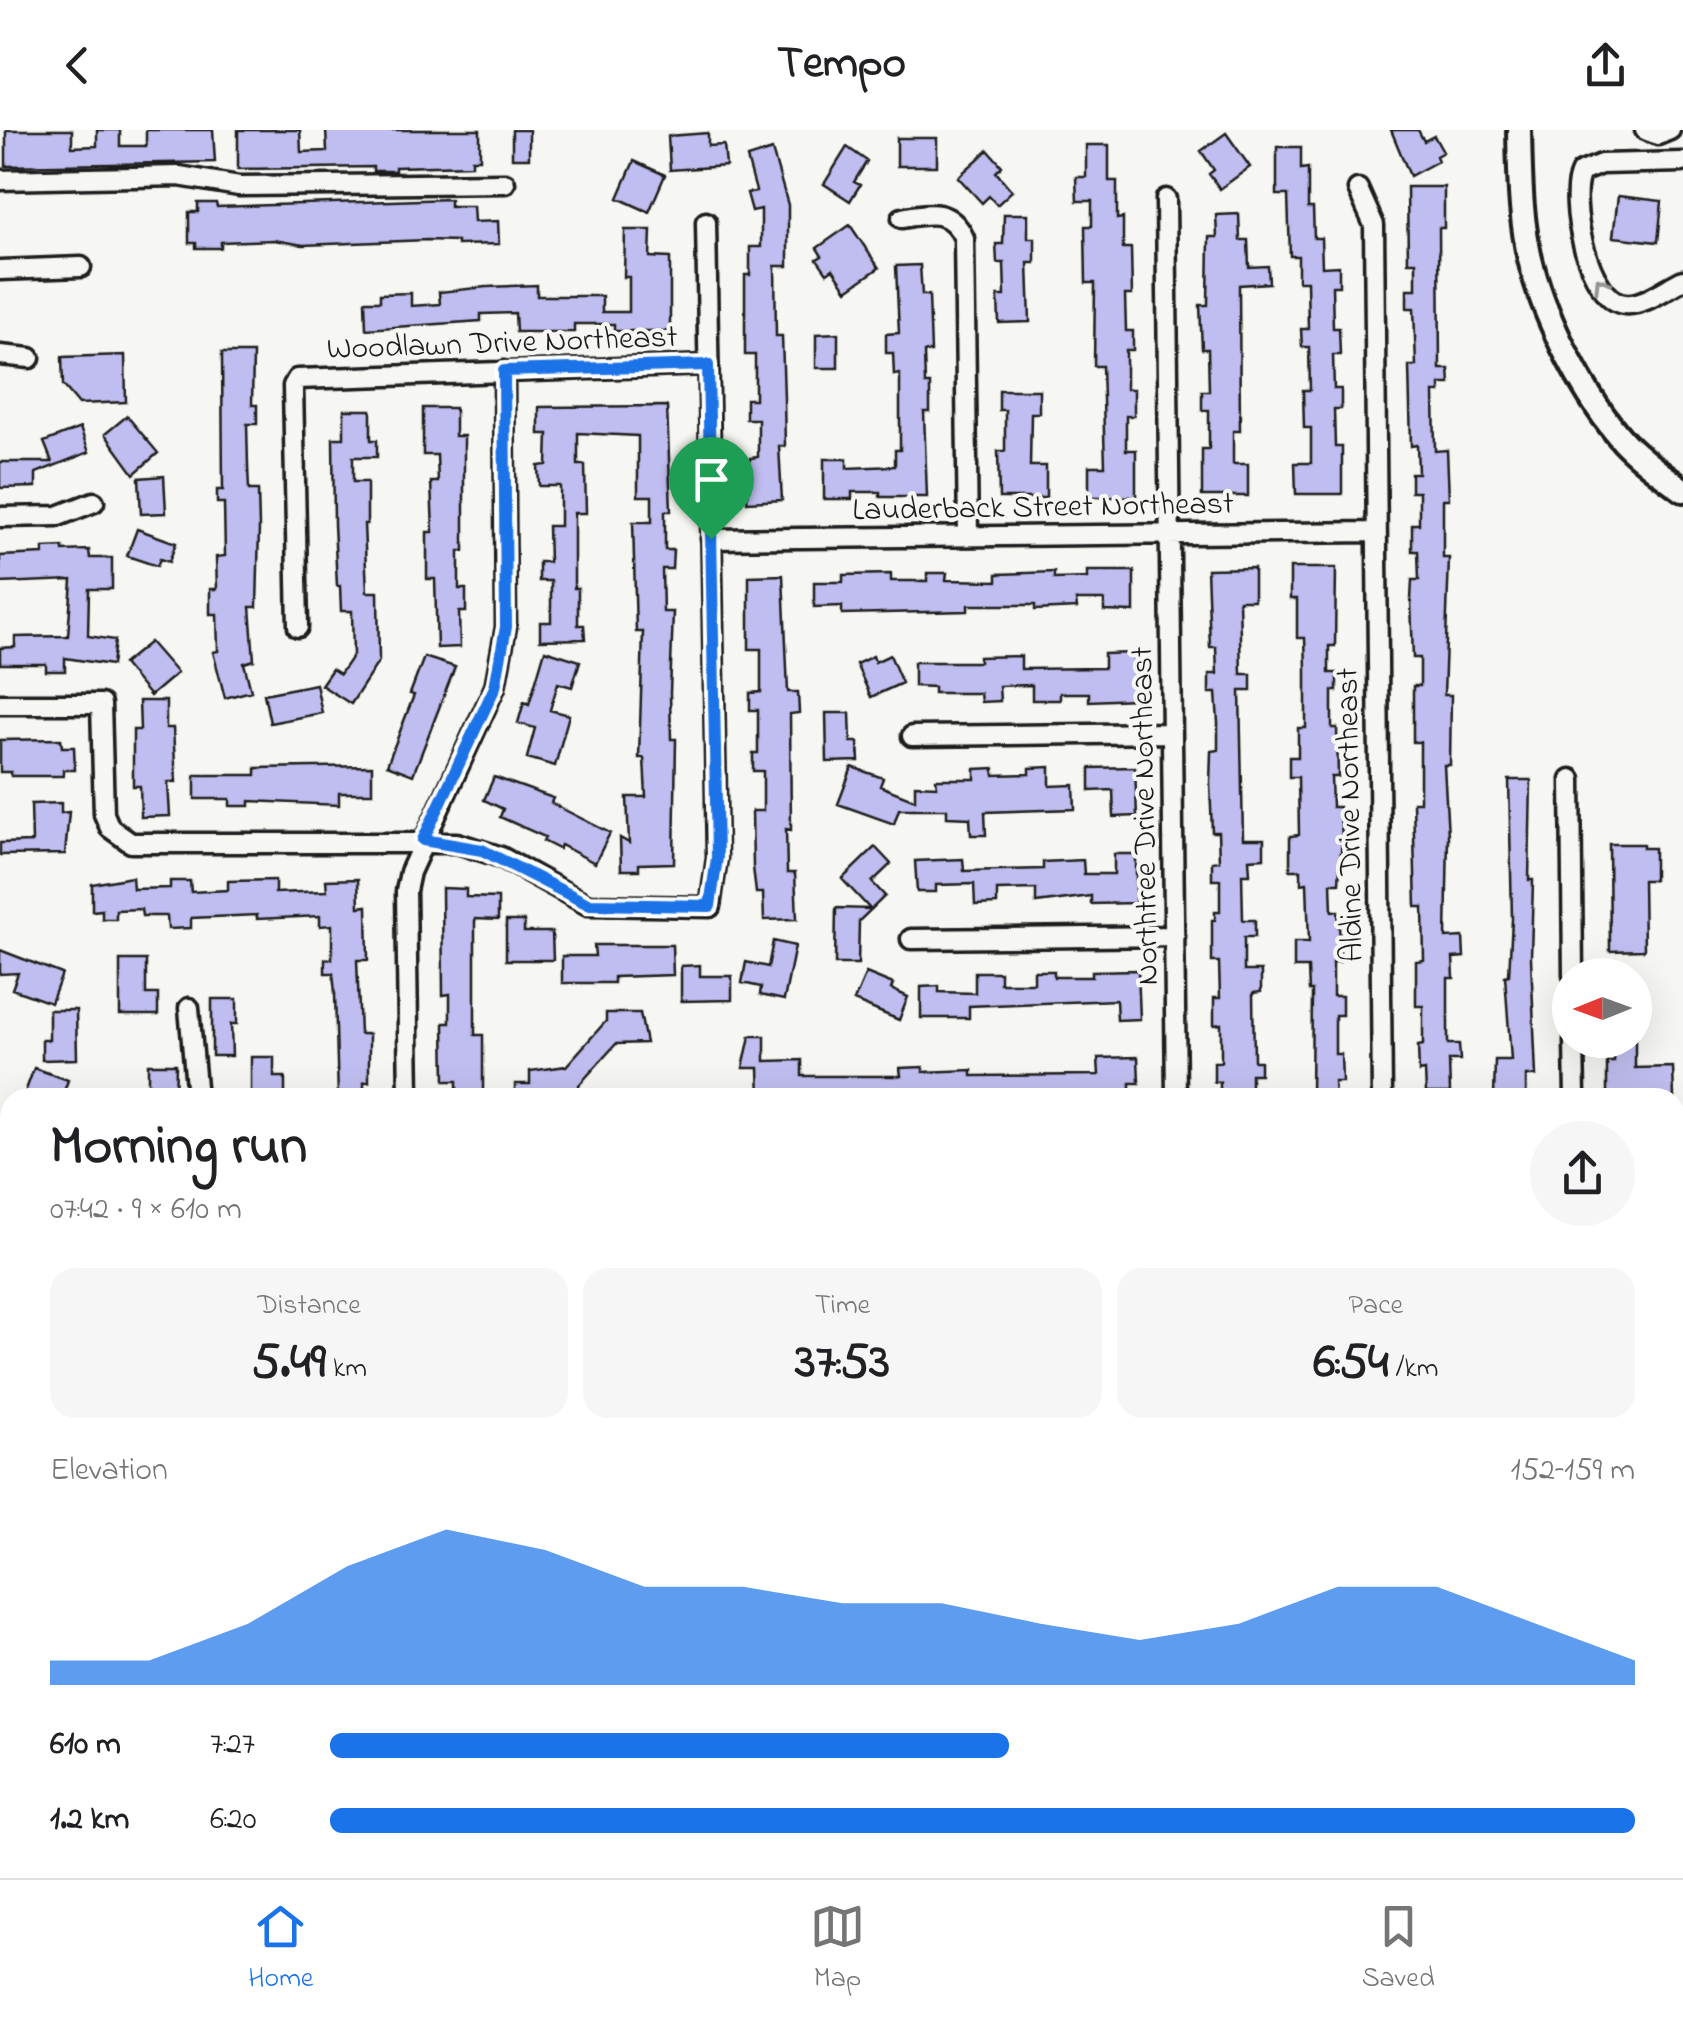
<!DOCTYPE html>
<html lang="en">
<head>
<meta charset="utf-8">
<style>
	:root { --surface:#fff; --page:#f6f6f6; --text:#202124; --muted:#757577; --line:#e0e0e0; --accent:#1a73e8 }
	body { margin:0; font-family:"Indie Flower",sans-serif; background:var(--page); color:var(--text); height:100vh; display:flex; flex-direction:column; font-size:38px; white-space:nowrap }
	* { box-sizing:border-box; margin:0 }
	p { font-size:32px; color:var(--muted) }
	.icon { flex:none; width:55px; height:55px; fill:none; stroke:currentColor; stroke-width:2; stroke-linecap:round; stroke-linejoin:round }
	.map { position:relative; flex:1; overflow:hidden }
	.drawer { position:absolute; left:0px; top:958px; width:1685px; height:792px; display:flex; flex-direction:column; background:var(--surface); border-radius:30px 30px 0 0; box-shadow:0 10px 40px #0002 }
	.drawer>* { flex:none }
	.needle { width:65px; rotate:269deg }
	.tools { position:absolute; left:1552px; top:828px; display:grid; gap:20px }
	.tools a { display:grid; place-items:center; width:100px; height:100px; border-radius:50%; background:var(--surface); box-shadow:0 10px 40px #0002; font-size:50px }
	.pin { position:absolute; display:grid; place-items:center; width:85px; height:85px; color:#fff; margin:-102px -42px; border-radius:50% 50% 50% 0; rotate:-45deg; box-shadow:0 0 10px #0007 }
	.pin .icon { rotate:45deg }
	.round { display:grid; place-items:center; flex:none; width:105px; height:105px; border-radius:52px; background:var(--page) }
	.head { display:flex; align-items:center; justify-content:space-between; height:170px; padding:0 50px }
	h1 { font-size:55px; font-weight:700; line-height:75px }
	.figures { display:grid; grid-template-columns:repeat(3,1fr); gap:15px; height:170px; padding:10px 50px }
	.figures div { display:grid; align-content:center; border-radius:25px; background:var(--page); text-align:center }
	.figures b { font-size:50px; font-weight:700 }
	.figures small { font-size:28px; font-weight:400 }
	.figures p { font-size:28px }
	.chart { height:280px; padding:20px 50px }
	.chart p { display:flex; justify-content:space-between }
	.chart svg { width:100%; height:180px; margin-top:10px; fill:var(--accent); opacity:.7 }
	ul { padding:0 50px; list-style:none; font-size:32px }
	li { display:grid; grid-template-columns:160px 120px 1fr; align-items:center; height:75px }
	li i { height:25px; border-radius:12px; background:var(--accent) }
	header { display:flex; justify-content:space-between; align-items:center; height:130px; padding:0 50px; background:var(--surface); font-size:45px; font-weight:700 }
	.menu { display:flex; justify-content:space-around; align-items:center; height:140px; border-top:2px solid var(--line); background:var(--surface); font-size:28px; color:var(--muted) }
	.menu a { display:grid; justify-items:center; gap:5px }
	.menu .active { color:var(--accent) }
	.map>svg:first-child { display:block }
	.built { fill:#e6e5f1 }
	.building { fill:#c0bef0; stroke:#1c1c1c; stroke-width:2.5 }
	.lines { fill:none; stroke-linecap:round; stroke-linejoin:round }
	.minor-casing { stroke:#1c1c1c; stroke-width:25 }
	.major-casing { stroke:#1c1c1c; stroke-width:30 }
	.path { stroke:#1c1c1c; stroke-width:2.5; stroke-dasharray:8 8; stroke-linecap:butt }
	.minor { stroke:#f6f6f2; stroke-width:18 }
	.major { stroke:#f6f6f2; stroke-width:22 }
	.oneway { stroke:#949492 }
	.route-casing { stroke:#fff; stroke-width:20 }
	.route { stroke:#1a73e8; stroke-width:12 }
	.labels { text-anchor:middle; stroke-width:8; stroke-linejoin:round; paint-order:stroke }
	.street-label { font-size:32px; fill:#1c1c1c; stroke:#f6f6f2 }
</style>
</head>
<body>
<header><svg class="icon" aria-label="back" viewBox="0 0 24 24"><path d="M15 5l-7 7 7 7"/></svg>Tempo<svg class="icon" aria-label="share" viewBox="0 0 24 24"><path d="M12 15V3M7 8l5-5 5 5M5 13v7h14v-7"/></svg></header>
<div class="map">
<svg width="1683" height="1748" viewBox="0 0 1683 1748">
	<rect width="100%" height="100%" fill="#f6f6f2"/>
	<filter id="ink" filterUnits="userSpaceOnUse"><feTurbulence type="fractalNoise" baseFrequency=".01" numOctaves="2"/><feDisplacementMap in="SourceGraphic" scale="20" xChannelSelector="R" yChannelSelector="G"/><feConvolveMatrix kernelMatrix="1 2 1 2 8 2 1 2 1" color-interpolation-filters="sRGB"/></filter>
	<g filter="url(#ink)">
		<path class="built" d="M747,1740H1604V1748H748Z"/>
		<path class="building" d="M6,0H72V17L97,16V0H120V16H146V0H213L215,32L6,36Z
			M238,0H300L301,22L327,21L326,0H480V29H472V35L395,37V41H373V37L238,39Z
			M512,0H529V28H512Z
			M1391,0H1418L1424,11L1434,6L1443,22L1436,26L1438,31L1410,46Z
			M708,3V16L724,15L726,36L670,40L668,6Z
			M1226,3L1250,37L1220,59L1209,44L1214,40L1201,21Z
			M897,8H937V36H897Z
			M1086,15H1109V51H1117V89L1123,88V118H1131L1132,165H1125L1126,201H1133V220H1126V259H1134V286H1126V320H1136V367H1089V336H1105L1102,236H1094L1095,153H1086L1085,96H1092V71H1077L1076,47H1086Z
			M847,17L867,31L854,52L860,55L850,71L824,54Z
			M1277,17H1301V39L1308,38V78H1313L1314,108H1321L1322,137L1339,136V156H1332L1333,198H1339L1340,225H1333L1334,259H1341V279H1334L1335,317H1342V364H1296L1295,333H1311V298H1304L1303,260H1310L1309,217H1302L1301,199H1308L1307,151H1298V126H1290L1288,65H1277Z
			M772,20L788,75V136H775L776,206H782L784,269L785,316H779L782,370L747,372L750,328L758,327V289H746V269H755V225H745V145H750V117H761V79L752,81L747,63L756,61L747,28Z
			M988,20L1002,36L996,42L1012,61L997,75L989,66L982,73L958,47Z
			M634,31L665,45L649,82L618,68Z
			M1407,57H1444V98H1439L1440,239H1449L1450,254H1440V262H1434L1435,321L1447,320L1449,369H1443V428H1449L1444,565H1451L1450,635H1444L1448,706L1446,808L1463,807L1464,827L1453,828L1454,848H1448V914H1459L1460,930H1449L1450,963H1426L1425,941L1419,942L1418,916L1423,915V876H1416V831L1424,830L1423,777H1416L1413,672H1420V612H1413V556H1420V528H1413L1411,470L1412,450H1419L1418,421H1412V394H1419V362H1411V343H1418L1417,315L1411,316L1409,236H1416L1414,178H1407V159H1416V132H1408Z
			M1618,66L1662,71L1658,112L1613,107Z
			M450,69V76H473L474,92L498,91L499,114L457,115V111L427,110L303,115L274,110L221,112V118H196V113H189V82H198V73H216L217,77Z
			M1004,84H1028V108H1035V133H1028L1030,192L999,193L998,166H1005L1004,133H997L996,114H1003Z
			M1239,84L1240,110H1248L1249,137L1268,136L1269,153L1239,155L1240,301H1233V334H1248V366H1202V319H1209V280H1202V261H1209L1208,219H1202L1200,175H1208L1209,107H1217L1216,85Z
			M850,95L879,138L847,160L833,139L827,143L817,129L822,126L817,118Z
			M625,100H651L650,127L670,128V201H614V194H574V202H516L515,183L481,184V191L366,199L365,171H380V164L411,163V176L440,174L439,162L486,157L537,155V166H602V182H629V147H624Z
			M920,135L922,165H929L931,222H924L925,254H930V282H924L927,367H880V362H852V369H824V329H847V338L895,336V320H900V244L894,245L893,223H886V204L899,203L896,136Z
			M838,203V238H816V204Z
			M222,223H253L252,275H257V294H247L248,336L249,360H258L259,397L257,477H250L254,530L244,533L251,561L225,568L213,522L218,521L217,484H210V459H217L216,427L225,426L224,373H217V360H223Z
			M125,225L126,272L79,274L63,255L62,227Z
			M999,260H1039V283H1031L1030,336H1046V368H999L998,321H1005V280H999Z
			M667,276L671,381H665V420H673L672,439H662L663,482H673L670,563L671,609H676L674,733L639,734V740H621L620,708L629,713L627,667H646L644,628H639L643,502H636L633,392H652V366H638V306L578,303V335H585L586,383H574V458H578V495H584L585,509L540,510V492H551V451H539V432H549L548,396H560V356H539L538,336L547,335L548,304H539V277Z
			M423,278H455V306H464V421H459V459H466V482H459L460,517L437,518L435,449H427V402H433L431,352H438L437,325H423Z
			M344,280H371V310H377V327H353V352H367V394H364L367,462H378L379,531L351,574L321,555L332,539L340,544L353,525L352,481H341L340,456H337L334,394L333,308H344Z
			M127,286L158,323L134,344L105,304Z
			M80,298L89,322L36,343V357L0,358V332H52L44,312Z
			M164,346L166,383L141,384L139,348Z
			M137,399L176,413L169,432L160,429L157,436L127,426Z
			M63,417V421L89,420L90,428H112V459H89L88,506L115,510L112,535L65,528V541H46V534H0V518L15,517V507L68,506L72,450L0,453V426L43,424V418Z
			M1254,438V470H1239L1241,544H1251V561H1240L1243,709H1264V728L1249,729L1250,744H1242L1243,790H1255V807H1244V841H1261V862L1253,863L1254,931H1260V944H1251V968H1220V952H1214V932H1221V894L1214,895V868H1220L1219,832H1212V790H1215V782H1220V750H1212V732L1219,731L1218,702H1212L1210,653L1211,621L1218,620V593L1216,563H1209V544H1217L1216,517H1210L1207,439Z
			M1290,438H1336L1335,516H1329V543H1337V561H1332V598H1337L1338,647H1331L1332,677H1339L1342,705L1339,753H1331L1332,781H1338L1340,812V832H1333V866H1342V885H1335V924H1341L1342,952H1334L1335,968H1311L1312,861H1309L1308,838H1294V812H1309L1307,753L1301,754V740H1290V706L1299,705L1298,647H1289V627H1298V598H1306V538L1305,508H1297V469H1290Z
			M1087,441H1134V482L1104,481V470H1076L1077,478L1035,480V475H968V481L842,484V476L814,477V452H843V445L891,444V451H927V443H947L946,450L997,451V444L1054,442V449L1087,448Z
			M783,445L788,562H798L799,583L790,584L791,700L786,699L787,743H795L797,789L764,790L763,763H756L753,737L752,681H763V641H753V623H758V580H750V563L761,562V519H749V446Z
			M150,512L177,543L150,566L123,534Z
			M545,520L580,531L572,557L558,553L550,580L569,585L555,636L527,628L535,598L518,593L524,572L529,574Z
			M1134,523L1136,569L1089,571V563H1060V570H1032V555L999,556L1000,571L981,572L980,563H934V557L914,556V532H979V527L1021,526V539L1104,538V524Z
			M890,525L902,553L871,567L856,534L873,526L875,532Z
			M424,527L455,537L413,645L387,635L414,565L410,564Z
			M316,554L322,583L270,593L264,564Z
			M139,571H166V598H173L176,652H168L170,686L141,687L140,656H133V600H140Z
			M826,583H850L851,612H858L859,631L827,632Z
			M61,609L62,617H74L75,640H63V646H11V642H0V610Z
			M372,636V663H339V675L250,671V676H230V669H195V645H256V638Z
			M852,637L883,648L880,656L915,670V655L937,656L936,649H975V639L994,638V645L1030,644V638L1050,637V656L1074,655L1075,679L985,682L986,705H971L970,688L947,687V679H899L894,694L838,674Z
			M1135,637L1137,686L1114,687L1113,660L1090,661V638Z
			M494,647L553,668L551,673L610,703L595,733L561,715L559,719L543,711L545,707L500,687L503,679L484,670Z
			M1509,650H1531L1529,750H1533L1531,828L1536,946H1526V968H1494L1495,930H1511L1505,846L1509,845L1512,789Z
			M61,673V683L69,682L65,724L0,725V713L32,712L31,674Z
			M1609,714H1643V718H1654V750H1643L1644,820L1610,821Z
			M875,717L891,734L872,752L885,766L859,791L858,834H835L836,778L870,779L842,749Z
			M1114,724H1136V773L1091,774V766L1036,773V759L997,760V774L975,775L974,754L936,755V762H917L915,731L963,729L964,741L1043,739V732L1083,730L1084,744H1114Z
			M132,747L133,759L170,758V751H190L191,762L228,760V751L275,750V763L327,761L326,750L358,749L359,777L367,776L368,830H357L360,904H369V952H364V968H338L335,863L333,843H325V829H332V795L320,796V786L257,789V785L191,788V798L168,799L167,786H142L141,779L116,780V789H102V780L92,781V754Z
			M442,758L466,759V767L498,768V790L475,789V905H483V968H457V951H445L444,893H450V864L443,865Z
			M506,791H524V802H552L553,830H506Z
			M773,811L795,816L784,870L760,865L761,857L742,853L746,832L768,837Z
			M594,815H672L673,845L614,847V853H562V826H595Z
			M0,820L62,844L51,873L12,859L18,843L0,844Z
			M120,830H146V864H158V885H120Z
			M700,835V846H732V870L681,871V836Z
			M1138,840L1140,889L1117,890L1116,870L969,876V888H921V857L939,856V862L975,863V842H1000V853H1034V841H1054V847H1092V841Z
			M866,843L893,854L891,859L908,867L899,890L854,871Z
			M212,869H237V894H231L232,926H212Z
			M49,880H76L77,929L42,930V910H49Z
			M606,883H640L646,913L616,914L579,955V960L569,961L563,968H515V954H530V941L566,936L606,891Z
			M750,906H765V931L802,930V946H901L900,938L923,937V942L972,940V946L1099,945L1098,928L1138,927L1139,953H1130V968H760L759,938H743Z
			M1615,910H1635V938L1673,937L1674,968H1607V932H1614Z
			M251,927H274V947H285V968H251Z
			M148,934H176L175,968H148Z
			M34,938L68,950L62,968H23Z"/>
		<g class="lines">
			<defs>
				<path id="minor" d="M1645,0L1658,5L1670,0
					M1683,32L1601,34L1581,42C1567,69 1588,171 1625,174C1644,176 1666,158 1683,150
					M0,50L179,46L239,56L505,53
					M1358,59L1374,95L1382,968
					M1166,69L1176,968
					M902,88C930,83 950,78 964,108L968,406
					M0,140L81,137
					M0,225L30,228
					M0,387L58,386L94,372
					M711,409L1375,402
					M298,497L293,256L297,249L708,235
					M0,574H101L104,684L110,698L131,713H457L501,727L588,775L710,777L717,728L706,92
					M912,606L1172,603
					M1571,649L1573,845
					M911,809L1175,806
					M189,878L197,968
					M1574,910L1575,968
					M409,968L406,761L410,742L495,557L506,497L504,241
					M1675,1007L1683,1006
					M0,1026H10
					M88,1740V1748
					M208,1740V1748
					M334,1740V1748
					M540,1740V1748
					M638,1740L639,1748
					M744,1740L745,1748
					M440,1748V1740"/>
				<path id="major" d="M1519,0C1520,45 1520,93 1532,137C1547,193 1585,268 1624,312C1641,330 1663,345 1683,360"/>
			</defs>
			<use href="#minor" class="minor-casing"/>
			<use href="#major" class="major-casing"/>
			<path class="path" d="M1476,1740V1748
				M1425,1748L1426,1740"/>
			<use href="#minor" class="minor"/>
			<use href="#major" class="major"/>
		</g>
		<defs><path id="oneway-chevron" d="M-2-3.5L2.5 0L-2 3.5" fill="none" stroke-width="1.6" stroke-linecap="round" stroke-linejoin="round" transform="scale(2.5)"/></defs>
		<use class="oneway" href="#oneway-chevron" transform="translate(1601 154) rotate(-122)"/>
	</g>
	<g class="lines" filter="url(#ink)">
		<defs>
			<path id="route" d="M708,235L717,728L710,776L588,774L482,720L423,710L495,557L506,497L504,241Z"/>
		</defs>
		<use href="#route" class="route-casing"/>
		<use href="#route" class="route"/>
	</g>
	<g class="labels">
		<g class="street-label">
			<text transform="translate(502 211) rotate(-2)" y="11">Woodlawn Drive Northeast</text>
			<text transform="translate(1043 375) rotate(-1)" y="11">Lauderback Street Northeast</text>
			<text transform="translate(1348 685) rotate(-91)" y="11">Aldine Drive Northeast</text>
			<text transform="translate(1143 686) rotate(-91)" y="11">Northtree Drive Northeast</text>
		</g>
	</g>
</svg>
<div class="tools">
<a><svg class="needle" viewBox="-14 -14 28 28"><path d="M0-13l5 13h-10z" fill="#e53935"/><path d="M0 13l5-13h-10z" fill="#757577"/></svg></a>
</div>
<div class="pin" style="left:711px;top:409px;background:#1e9e55"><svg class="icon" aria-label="arrive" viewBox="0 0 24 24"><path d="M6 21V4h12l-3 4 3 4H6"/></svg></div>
<section class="drawer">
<div class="head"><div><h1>Morning run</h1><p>07:42 · 9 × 610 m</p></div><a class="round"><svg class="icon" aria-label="share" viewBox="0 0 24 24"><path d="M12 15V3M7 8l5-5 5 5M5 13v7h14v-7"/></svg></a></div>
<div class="figures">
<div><p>Distance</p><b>5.49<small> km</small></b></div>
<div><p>Time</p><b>37:53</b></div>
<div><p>Pace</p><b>6:54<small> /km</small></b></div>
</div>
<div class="chart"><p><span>Elevation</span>152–159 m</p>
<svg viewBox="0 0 160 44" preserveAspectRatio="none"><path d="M0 44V38L10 38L20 29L30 15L40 6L50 11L60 20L70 20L80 24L90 24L100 29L110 33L120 29L130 20L140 20L150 29L160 38V44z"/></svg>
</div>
<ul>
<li><b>610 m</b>7:27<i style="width:52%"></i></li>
<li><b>1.2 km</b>6:20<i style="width:100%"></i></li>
</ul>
</section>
</div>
<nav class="menu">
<a class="active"><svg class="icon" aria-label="home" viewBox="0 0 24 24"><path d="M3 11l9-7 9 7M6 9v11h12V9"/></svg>Home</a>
<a><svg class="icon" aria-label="map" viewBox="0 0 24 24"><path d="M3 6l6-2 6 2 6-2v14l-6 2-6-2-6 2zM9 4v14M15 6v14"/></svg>Map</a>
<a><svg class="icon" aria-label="saved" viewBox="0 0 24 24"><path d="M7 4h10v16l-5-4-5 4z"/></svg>Saved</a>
</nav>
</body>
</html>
